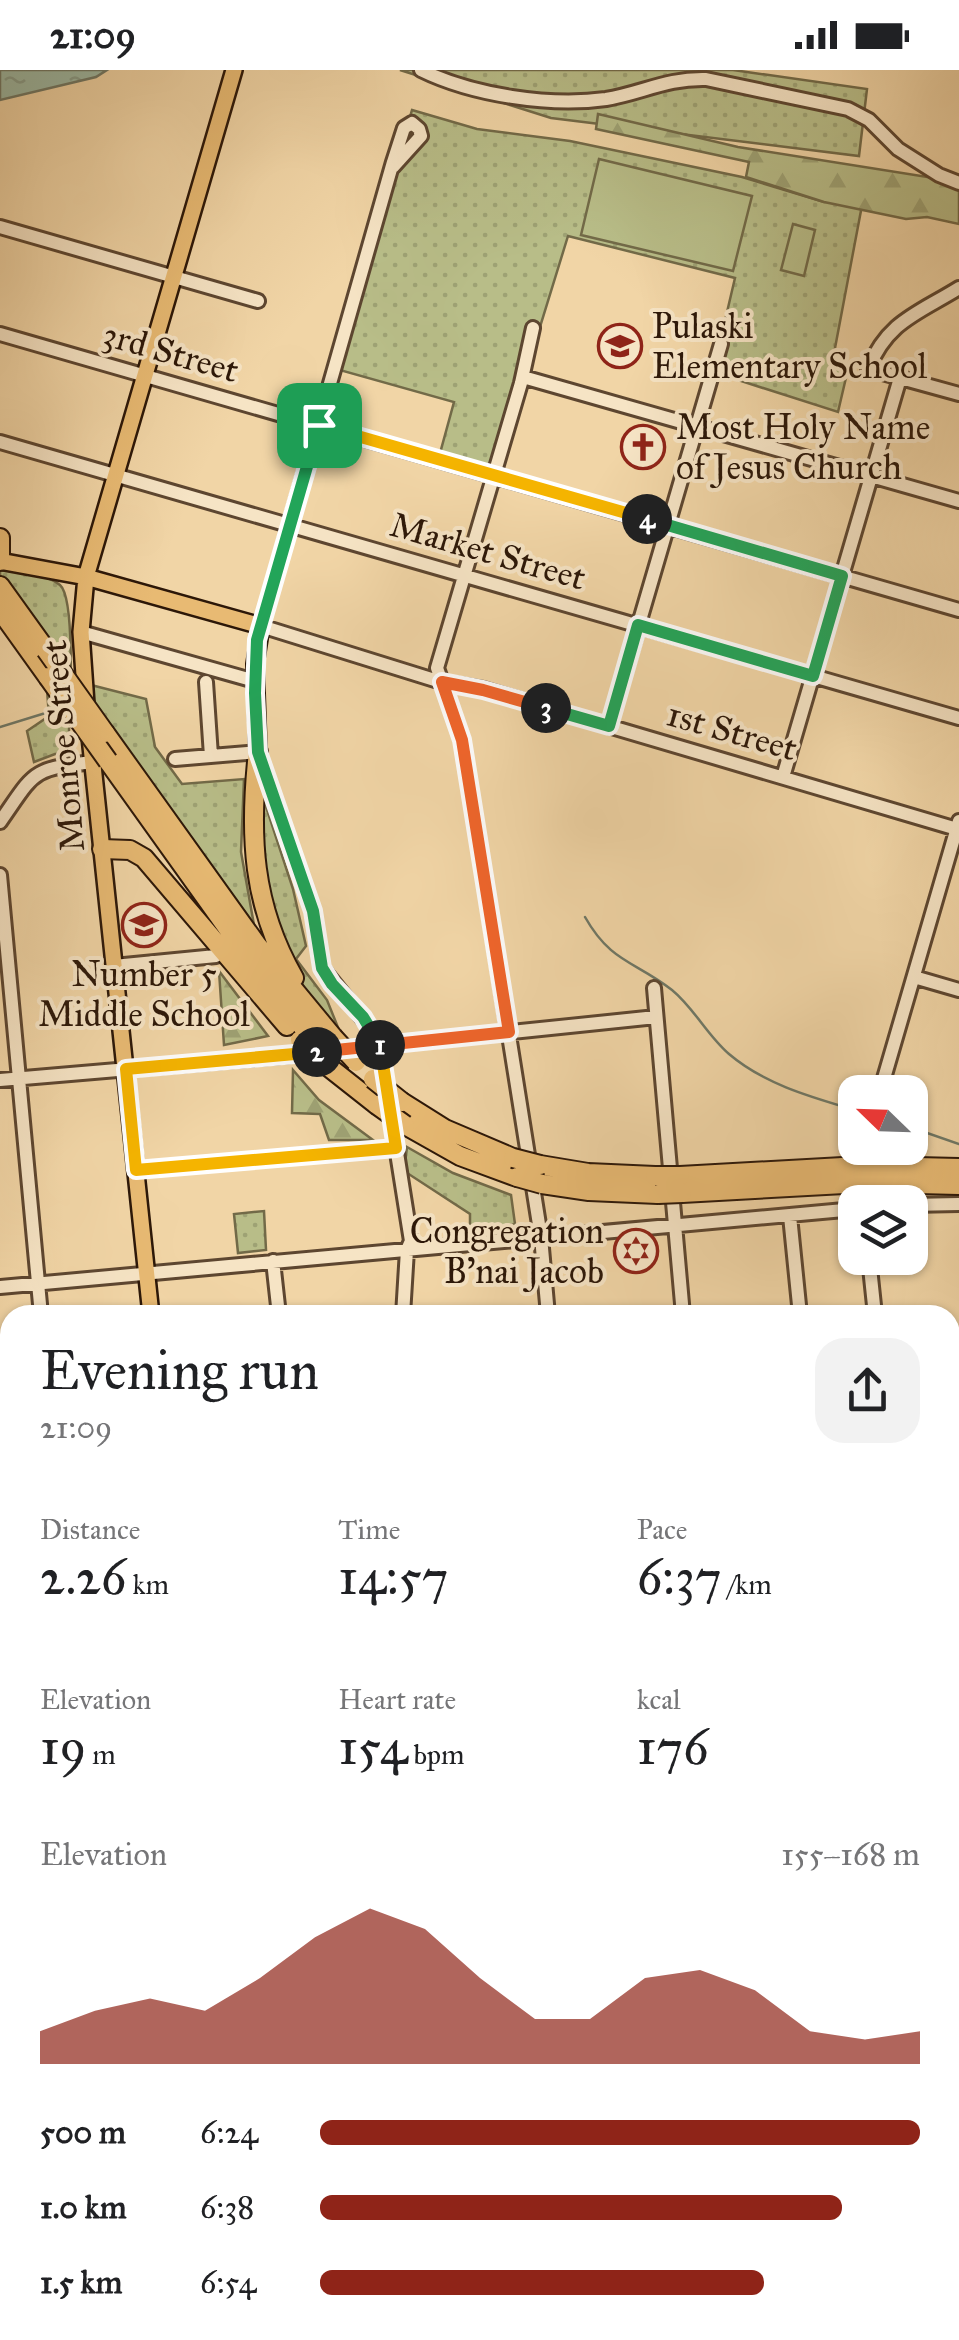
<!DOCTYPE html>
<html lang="en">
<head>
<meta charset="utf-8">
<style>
	:root { --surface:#fff; --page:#f2f2f2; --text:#202124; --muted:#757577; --accent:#8f2418 }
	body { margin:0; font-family:"IM FELL Great Primer",serif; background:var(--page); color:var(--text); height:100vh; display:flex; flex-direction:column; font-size:38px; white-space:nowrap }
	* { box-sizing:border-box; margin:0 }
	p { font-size:32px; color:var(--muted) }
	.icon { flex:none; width:55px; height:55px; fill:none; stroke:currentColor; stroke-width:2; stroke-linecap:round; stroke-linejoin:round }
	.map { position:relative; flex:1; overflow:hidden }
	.panel { position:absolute; left:0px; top:1235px; width:960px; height:1035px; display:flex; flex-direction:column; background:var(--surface); border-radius:30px 30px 0 0; box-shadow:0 2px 8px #0004 }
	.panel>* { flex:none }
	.needle { width:65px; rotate:293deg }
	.controls { position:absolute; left:838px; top:1005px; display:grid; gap:20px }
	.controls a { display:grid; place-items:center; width:90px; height:90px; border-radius:20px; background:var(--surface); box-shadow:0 2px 8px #0004; font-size:50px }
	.pin { position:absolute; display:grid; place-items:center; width:85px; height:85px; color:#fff; margin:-42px; border-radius:20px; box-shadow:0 5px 15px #0006 }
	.km { position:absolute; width:50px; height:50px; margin:-25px; border-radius:50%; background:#222; color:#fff; font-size:28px; line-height:50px; text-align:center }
	.round { display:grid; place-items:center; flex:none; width:105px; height:105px; border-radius:30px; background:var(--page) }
	.summary { display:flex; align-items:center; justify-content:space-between; height:170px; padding:0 40px }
	h1 { font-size:55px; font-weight:600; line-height:75px }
	.metrics { display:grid; grid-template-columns:repeat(3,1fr); gap:15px; height:170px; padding:10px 40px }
	.metrics div { display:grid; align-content:center }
	.metrics b { font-size:50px; font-weight:600 }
	.metrics small { font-size:28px; font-weight:400 }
	.metrics p { font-size:28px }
	.chart { height:280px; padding:20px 40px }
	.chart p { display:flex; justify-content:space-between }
	.chart svg { width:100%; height:180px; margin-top:10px; fill:var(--accent); opacity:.7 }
	ul { padding:0 40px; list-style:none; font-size:32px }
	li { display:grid; grid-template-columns:160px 120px 1fr; align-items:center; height:75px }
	li i { height:25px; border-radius:12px; background:var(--accent) }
	.status { display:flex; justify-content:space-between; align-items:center; height:70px; padding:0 50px; background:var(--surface); direction:ltr }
	.status svg { height:28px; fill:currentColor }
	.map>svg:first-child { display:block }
	.green { fill:url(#green-dots); stroke:#726a48; stroke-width:2.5 }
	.forest { fill:url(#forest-firs); stroke:#726a48; stroke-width:2.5 }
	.pitch { fill:#b8bd88; stroke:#726a48; stroke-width:2.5 }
	.water { fill:url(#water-ripples); stroke:#6f7866; stroke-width:2.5 }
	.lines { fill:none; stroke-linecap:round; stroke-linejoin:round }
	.stream { stroke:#6f7866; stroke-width:2.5 }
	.minor-casing { stroke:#5d4630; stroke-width:18 }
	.major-casing { stroke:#2c1708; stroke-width:20 }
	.highway-casing { stroke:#2c1708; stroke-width:22 }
	.minor { stroke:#f6e4c5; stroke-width:12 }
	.major { stroke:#e8ba73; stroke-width:15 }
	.highway { stroke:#e8ba73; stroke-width:18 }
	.highway-bridge-casing { stroke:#2c1708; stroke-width:22; stroke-linecap:butt }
	.highway-bridge { stroke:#e8ba73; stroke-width:18 }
	.split-1-casing { stroke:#fff; stroke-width:20 }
	.split-2-casing { stroke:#fff; stroke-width:20 }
	.split-3-casing { stroke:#fff; stroke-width:20 }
	.split-4-casing { stroke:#fff; stroke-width:20 }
	.split-5-casing { stroke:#fff; stroke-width:20 }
	.split-1 { stroke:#22a559; stroke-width:12 }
	.split-2 { stroke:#f5b400; stroke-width:12 }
	.split-3 { stroke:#f0652b; stroke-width:12 }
	.split-4 { stroke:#22a559; stroke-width:12 }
	.split-5 { stroke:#f5b400; stroke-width:12 }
	.labels { text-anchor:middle; stroke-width:8; stroke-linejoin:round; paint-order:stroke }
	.poi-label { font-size:35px; fill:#2c1708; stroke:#f6e4c5; text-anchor:start }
	.street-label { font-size:35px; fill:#2c1708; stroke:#f6e4c5 }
</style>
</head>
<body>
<div class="status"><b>21:09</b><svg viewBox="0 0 49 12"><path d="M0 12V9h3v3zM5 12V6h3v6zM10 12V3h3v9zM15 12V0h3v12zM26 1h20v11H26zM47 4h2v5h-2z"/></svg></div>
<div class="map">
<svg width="959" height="2270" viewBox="0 0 959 2270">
	<defs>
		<pattern id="green-dots" width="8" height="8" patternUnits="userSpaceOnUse" patternTransform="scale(2.5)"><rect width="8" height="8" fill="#b8bd88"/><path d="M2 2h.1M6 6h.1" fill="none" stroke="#9ea274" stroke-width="1.8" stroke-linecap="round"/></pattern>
		<pattern id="forest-firs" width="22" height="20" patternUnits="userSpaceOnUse" patternTransform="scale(2.5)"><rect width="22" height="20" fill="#b8bd88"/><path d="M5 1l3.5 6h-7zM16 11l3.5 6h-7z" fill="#9ea274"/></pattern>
		<pattern id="water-ripples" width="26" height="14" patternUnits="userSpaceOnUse" patternTransform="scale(2.5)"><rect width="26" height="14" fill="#9bb9a5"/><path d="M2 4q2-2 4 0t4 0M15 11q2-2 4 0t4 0" fill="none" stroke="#869e8d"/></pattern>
	</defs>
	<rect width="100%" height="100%" fill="#f1d5a6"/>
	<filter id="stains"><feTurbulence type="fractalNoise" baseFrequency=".002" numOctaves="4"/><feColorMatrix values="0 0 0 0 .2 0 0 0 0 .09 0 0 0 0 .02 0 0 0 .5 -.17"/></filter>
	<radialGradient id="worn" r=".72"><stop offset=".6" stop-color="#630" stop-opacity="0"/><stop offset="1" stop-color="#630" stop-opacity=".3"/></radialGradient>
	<path class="green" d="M400,0H733L867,19L859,86L551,48Z
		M412,40L477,59L570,71L742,107L824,132L863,130L832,294L848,299L838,342L713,302L735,208L568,166L495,403L439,387L454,332L336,299Z
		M0,499C17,503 46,503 60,515C77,530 69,655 68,683L55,684L34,692L27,661L49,646L43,568L0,505Z
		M91,615L146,629L155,677L182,714L244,709L241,782L254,855L93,632Z
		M258,712L293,819L306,876L296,889L327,930L339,960C306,930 270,865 262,820C256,786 259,747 258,712Z
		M407,1077L453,1103L511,1125L515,1154L470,1163V1144L404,1101Z
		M264,1141L266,1180L238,1183L234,1144Z"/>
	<path class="forest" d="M598,44L738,77L959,112V154L927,147L906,149L824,132L746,107L749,92L596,59Z
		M219,901L268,966L224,975Z
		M293,1000L319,1030L373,1070H329L320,1044L292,1043Z"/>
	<path class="pitch" d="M599,89L752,126L733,201L581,165Z
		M793,154L815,160L804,206L781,200Z"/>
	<path class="water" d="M0,0H107L96,7L0,30Z"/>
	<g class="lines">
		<path class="stream" d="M0,657L52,641
			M585,847C611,893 635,891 672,920C694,938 707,965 729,984C764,1014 811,1027 855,1040
			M910,1057L959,1074"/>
		<defs>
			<path id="minor" d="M421,0C472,25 550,37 606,29C642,23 667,8 706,9L848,39L869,50L898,79L939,105L959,113
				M393,97L421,66L419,59L412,53L404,58L393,92L261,556L441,612L483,619L957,759
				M0,157L258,231
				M959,218C917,244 888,251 868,299L959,324
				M533,258L521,313L437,598L462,669L541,1167L548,1245
				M0,264L959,540
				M523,307L959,431
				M0,372L959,648
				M81,562L255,611
				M206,612L211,686
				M609,656L721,274
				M175,689L258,682L313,841L322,898L376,965L387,1020
				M783,707L900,308
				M0,752C35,702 30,699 93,692
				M0,805L41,1245
				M114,896L216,886
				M914,907L959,920
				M654,918L683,1245
				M0,1010L281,986L656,947
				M880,1022L959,751
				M391,1045L411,1171L407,1180L403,1245
				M136,1100L396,1078
				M864,1132L861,1104L864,1078
				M910,1135L959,1134
				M790,1146L800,1245
				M869,1188L875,1245
				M273,1191L279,1245
				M0,1217L855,1139
				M950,1494L959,1496
				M950,1785L959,1784
				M950,1900L959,1903
				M950,1923L959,1938
				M0,2108L10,2109
				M950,2186L959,2180
				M950,2257L959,2270
				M514,2260L543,2270
				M158,2270V2260
				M289,2270L291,2260
				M395,2270L397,2260
				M489,2270L493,2260
				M589,2270L608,2260
				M823,2270L839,2260"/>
			<path id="major" d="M0,491L86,507L261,556L255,594L258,682
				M86,634L81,562L86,507L234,0
				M90,667L151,1245
				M950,1391L959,1392
				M0,1395L10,1394
				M950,1406L959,1408
				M0,1577L10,1581
				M950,1657L959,1654
				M950,1693L959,1691
				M0,1772L10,1771
				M0,1902L10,1900
				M807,2260L809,2270"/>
			<path id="highway" d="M0,468V491
				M0,516L46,580
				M0,540L48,607
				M105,663L257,875L333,967
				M258,682C249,765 252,835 294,908
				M108,691L246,884L312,969
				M102,779L130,780L144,788L287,956
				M325,994L377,1035
				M402,1032L445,1059L513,1088
				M405,1055L460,1086L517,1107
				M540,1095L588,1103L655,1106
				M874,1096L959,1098
				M680,1106L843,1097
				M876,1113L959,1115
				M542,1114L589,1121L658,1124
				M682,1123L844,1114"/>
		</defs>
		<use href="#minor" class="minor-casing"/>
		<use href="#major" class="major-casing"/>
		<use href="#highway" class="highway-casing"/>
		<use href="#minor" class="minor"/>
		<use href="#major" class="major"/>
		<use href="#highway" class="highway"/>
		<defs>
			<path id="highway-bridge" d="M46,580L105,663
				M48,607L108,691
				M333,967L356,992
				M300,970L325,994
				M373,1009L402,1032
				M377,1035L405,1055
				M513,1088L540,1095
				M843,1097L874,1096
				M655,1106H680
				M517,1107L542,1114
				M844,1114L876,1113
				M658,1124L682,1123"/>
		</defs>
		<use href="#highway-bridge" class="highway-bridge-casing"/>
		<use href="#highway-bridge" class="highway-bridge"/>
	</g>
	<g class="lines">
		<defs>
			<path id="split-1" d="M319,355L257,570L255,623L258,682L313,841L322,898L332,914L363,947L380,975"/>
			<path id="split-2" d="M317,982L126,999L136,1100L396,1078L380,975"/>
			<path id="split-3" d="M317,982L509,962L462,670L442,612L483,620L546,638"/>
			<path id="split-4" d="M546,638L609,656L638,555L813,606L842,506L647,449"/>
			<path id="split-5" d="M319,355L647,449"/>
		</defs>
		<use href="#split-1" class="split-1-casing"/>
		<use href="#split-2" class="split-2-casing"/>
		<use href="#split-3" class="split-3-casing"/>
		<use href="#split-4" class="split-4-casing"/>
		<use href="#split-5" class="split-5-casing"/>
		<use href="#split-1" class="split-1"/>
		<use href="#split-2" class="split-2"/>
		<use href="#split-3" class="split-3"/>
		<use href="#split-4" class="split-4"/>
		<use href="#split-5" class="split-5"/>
	</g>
	<defs>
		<symbol id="school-ring" viewBox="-11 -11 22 22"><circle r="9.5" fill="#f6e4c5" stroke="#8f2418" stroke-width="1.5"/><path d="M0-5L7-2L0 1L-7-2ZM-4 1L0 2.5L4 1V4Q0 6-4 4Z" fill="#8f2418"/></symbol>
		<symbol id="church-ring" viewBox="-11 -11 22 22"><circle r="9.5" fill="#f6e4c5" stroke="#8f2418" stroke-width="1.5"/><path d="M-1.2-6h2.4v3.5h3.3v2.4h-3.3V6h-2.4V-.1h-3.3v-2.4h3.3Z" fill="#8f2418"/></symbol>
		<symbol id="synagogue-ring" viewBox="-11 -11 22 22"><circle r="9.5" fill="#f6e4c5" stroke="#8f2418" stroke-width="1.5"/><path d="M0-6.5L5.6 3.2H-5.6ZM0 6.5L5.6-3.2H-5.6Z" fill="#8f2418"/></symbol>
	</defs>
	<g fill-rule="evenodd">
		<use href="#school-ring" x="595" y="251" width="50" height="50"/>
		<use href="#church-ring" x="618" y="352" width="50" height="50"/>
		<use href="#school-ring" x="119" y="830" width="50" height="50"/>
		<use href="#synagogue-ring" x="611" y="1156" width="50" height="50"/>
	</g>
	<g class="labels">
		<g class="poi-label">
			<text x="652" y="268">Pulaski<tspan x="652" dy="40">Elementary School</tspan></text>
			<text x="676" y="369">Most Holy Name<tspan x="676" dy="40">of Jesus Church</tspan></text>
			<text x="144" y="916" text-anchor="middle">Number 5<tspan x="144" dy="40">Middle School</tspan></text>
			<text x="604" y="1173" text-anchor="end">Congregation<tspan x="604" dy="40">B'nai Jacob</tspan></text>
		</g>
		<g class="street-label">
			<text transform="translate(171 282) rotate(16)" y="12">3rd Street</text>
			<text transform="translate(488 481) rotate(16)" y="12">Market Street</text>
			<text transform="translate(732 661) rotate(16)" y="12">1st Street</text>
			<text transform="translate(63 676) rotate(-95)" y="12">Monroe Street</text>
		</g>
	</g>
	<rect width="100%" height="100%" filter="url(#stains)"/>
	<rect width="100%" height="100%" fill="url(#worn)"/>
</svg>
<div class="controls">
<a><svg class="needle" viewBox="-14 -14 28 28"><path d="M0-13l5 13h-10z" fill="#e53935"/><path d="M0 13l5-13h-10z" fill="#757577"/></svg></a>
<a><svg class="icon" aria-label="layers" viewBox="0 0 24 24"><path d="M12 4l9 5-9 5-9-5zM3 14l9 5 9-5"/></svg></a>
</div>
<div class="pin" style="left:319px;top:355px;background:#1e9e55"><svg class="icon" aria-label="arrive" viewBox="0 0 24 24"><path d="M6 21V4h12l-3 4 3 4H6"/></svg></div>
<b class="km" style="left:380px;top:975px">1</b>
<b class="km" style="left:317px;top:982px">2</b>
<b class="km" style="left:546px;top:638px">3</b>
<b class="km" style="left:647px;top:449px">4</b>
<section class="panel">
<div class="summary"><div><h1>Evening run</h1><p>21:09</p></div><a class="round"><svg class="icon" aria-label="share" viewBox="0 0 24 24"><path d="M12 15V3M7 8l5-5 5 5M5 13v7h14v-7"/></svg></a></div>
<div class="metrics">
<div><p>Distance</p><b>2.26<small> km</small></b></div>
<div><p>Time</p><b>14:57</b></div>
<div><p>Pace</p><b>6:37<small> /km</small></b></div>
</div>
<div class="metrics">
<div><p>Elevation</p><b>19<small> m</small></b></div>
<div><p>Heart rate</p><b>154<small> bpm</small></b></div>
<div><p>kcal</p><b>176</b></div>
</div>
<div class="chart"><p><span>Elevation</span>155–168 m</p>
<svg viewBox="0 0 160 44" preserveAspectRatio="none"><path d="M0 44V36L10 31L20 28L30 31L40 23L50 13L60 6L70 11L80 23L90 33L100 33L110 23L120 21L130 26L140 36L150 38L160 36V44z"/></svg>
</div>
<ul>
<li><b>500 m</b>6:24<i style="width:100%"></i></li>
<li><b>1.0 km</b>6:38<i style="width:87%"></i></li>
<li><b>1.5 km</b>6:54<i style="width:74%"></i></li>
</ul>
</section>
</div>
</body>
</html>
